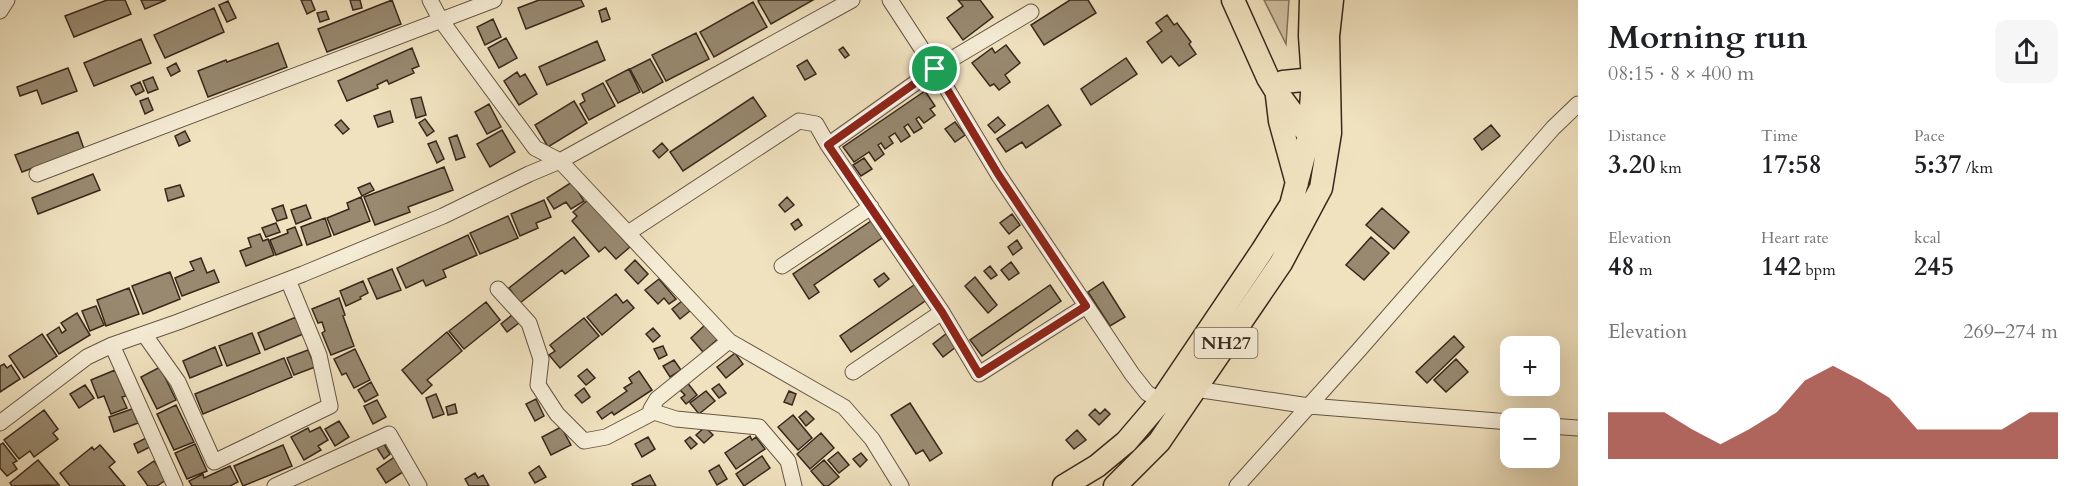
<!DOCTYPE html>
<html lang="en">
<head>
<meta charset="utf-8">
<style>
	:root { --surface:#fff; --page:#f6f6f6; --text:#202124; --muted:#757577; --accent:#8f2418 }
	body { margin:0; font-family:Cardo,serif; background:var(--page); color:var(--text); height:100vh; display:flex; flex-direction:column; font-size:22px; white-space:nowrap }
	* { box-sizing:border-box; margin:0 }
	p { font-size:20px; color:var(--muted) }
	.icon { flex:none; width:33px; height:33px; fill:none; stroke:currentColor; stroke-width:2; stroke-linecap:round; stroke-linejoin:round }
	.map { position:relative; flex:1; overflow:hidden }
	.drawer { display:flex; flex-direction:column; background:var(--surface); width:510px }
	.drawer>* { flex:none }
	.fabs { position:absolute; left:1500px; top:336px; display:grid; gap:12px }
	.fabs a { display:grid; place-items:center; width:60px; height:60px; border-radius:12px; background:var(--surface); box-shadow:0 6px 24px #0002; font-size:30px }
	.pin { position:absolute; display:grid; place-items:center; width:51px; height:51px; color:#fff; margin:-26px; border:3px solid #fff; border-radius:50%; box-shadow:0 2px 6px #0007 }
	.round { display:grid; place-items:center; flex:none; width:63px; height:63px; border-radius:12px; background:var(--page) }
	.head { display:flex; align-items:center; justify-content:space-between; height:102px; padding:0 30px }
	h1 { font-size:33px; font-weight:600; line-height:45px }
	.figures { display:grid; grid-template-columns:repeat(3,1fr); gap:9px; height:102px; padding:6px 30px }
	.figures div { display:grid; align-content:center }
	.figures b { font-size:26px; font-weight:600 }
	.figures small { font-size:16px; font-weight:400 }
	.figures p { font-size:16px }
	.chart { height:168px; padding:12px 30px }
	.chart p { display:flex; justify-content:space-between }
	.chart svg { width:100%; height:108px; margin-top:6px; fill:var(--accent); opacity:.7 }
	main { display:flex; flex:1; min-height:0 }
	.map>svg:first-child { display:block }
	.green { fill:#d1c2a3; stroke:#84755f; stroke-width:1.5 }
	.building { fill:#988970; stroke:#38281b; stroke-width:1.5 }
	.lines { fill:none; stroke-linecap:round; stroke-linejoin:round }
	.minor-casing { stroke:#665644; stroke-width:17 }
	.highway-casing { stroke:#38281b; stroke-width:25 }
	.minor { stroke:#f5ecd5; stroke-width:15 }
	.highway { stroke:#f0e2bf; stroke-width:22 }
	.route-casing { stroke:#fff; stroke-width:12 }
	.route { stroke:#8f2418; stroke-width:8 }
	.labels { text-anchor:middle; stroke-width:4.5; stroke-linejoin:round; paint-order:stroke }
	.shield { fill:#f5ecd5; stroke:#716353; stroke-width:1.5 }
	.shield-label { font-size:18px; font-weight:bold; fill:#38281b }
</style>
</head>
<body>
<main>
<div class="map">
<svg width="1578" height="486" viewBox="0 0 1578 486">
	<rect width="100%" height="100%" fill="#f0e2bf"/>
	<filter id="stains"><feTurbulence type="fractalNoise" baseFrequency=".00333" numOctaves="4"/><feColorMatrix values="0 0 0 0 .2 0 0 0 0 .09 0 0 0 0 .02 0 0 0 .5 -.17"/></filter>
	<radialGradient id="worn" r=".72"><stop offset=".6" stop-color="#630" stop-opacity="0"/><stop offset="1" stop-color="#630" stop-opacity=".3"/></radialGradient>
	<path class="green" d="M1264,0H1289L1286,44Z"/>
	<path class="building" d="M107,0H125L131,14L74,37L65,16Z
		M141,0H166L145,9Z
		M301,0H311L315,10L307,14Z
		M350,0H360L362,8L353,10Z
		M392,0L401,24L327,52L318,29Z
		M539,0H581L584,6L526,29L518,8Z
		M760,0H813L771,24L758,1Z
		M958,0H980L993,17L963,40L947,18L963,6Z
		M1070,0H1088L1096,13L1044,45L1031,25Z
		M228,1L236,18L227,22L219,5Z
		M753,2L767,27L714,57L700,32Z
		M214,8L224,32L165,58L154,35Z
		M606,8L610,19L602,22L599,11Z
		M326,11L329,19L320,22L317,13Z
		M1167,15L1174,25L1177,23L1191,42L1189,44L1196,54L1179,66L1171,56L1162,63L1147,42L1162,31L1156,23Z
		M493,19L501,37L485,45L477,27Z
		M696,33L709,59L666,81L652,55Z
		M506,38L517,58L499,68L488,48Z
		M141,39L151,63L94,86L84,63Z
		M597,41L605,60L547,85L539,67Z
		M278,43L287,67L208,97L198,71L226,60L227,62Z
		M1006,45L1020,63L1005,75L1010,82L999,90L994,84L990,86L972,63L992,48L995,53Z
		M843,47L849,55L845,58L839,50Z
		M412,48L419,66L412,69L414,73L389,84L387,80L377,85L378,88L347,101L338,81Z
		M1126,58L1137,74L1091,105L1081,89Z
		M650,59L663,82L643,93L630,69Z
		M807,60L816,74L805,80L797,66Z
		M176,63L180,71L171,76L167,68Z
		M68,68L77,91L42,104L37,90L20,96L17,87Z
		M629,69L640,92L618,103L606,81Z
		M517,72L520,77L525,74L537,94L519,105L504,81Z
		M153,77L158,89L148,93L143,81Z
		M140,82L144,91L136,95L131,86Z
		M603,83L615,106L589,120L580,104L585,101L582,94Z
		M925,91L935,106L930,109L935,115L924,123L919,117L916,119L922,128L914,133L908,124L904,127L910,136L901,142L895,133L889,137L893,143L885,149L881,143L878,145L884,154L875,161L869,152L854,162L843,147Z
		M421,97L426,115L416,118L411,99Z
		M753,97L766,116L683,171L670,152Z
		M148,98L153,110L145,114L140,101Z
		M574,101L587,123L548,147L535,125Z
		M489,104L501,127L487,134L475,112Z
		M1048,105L1061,125L1026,148L1022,142L1006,152L997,139Z
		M390,111L393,122L378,127L374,116Z
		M998,117L1005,125L995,133L988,125Z
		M425,119L434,131L427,136L419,123Z
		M341,120L349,129L343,134L335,125Z
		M955,122L965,135L955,142L945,129Z
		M1491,125L1500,136L1482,150L1474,139Z
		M502,130L515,152L490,167L477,144Z
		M185,131L190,141L179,146L175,136Z
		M78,132L84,149L22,172L15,155Z
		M457,135L465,157L456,160L449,138Z
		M436,141L444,159L437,163L428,144Z
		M662,143L668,150L659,158L653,151Z
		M864,158L872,169L861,176L853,165Z
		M444,167L453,190L408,207L410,212L375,225L364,197Z
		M93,174L100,190L38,214L32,198Z
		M572,182L584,201L571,209L566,202L554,209L547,198Z
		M370,183L374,190L362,196L358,188Z
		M180,185L184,196L168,201L165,189Z
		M361,197L370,221L334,235L327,218L349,209L347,203Z
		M787,197L794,205L785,212L779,205Z
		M544,200L551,217L536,223L538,228L520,236L511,214Z
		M588,200L630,247L616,259L605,247L599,252L572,221L577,216L573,212Z
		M283,205L287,218L277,221L272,209Z
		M306,205L311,218L296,224L291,210Z
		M1382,208L1409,232L1394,249L1366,225Z
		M1012,214L1020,225L1009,234L1000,223Z
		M508,216L518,238L480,254L470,233Z
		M325,218L331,236L307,245L301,227Z
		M798,219L802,225L795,230L791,224Z
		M874,219L885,236L814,285L819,292L809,299L793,274Z
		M276,223L280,232L266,237L262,228Z
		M295,227L302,245L276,255L270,240L288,233L287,230Z
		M260,234L263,241L268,239L274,255L246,266L240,251L251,247L248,238Z
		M468,235L477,255L443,270L446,277L426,286L423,280L406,288L397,268Z
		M574,237L589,256L565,274L562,270L520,303L509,288Z
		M1371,237L1389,253L1364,280L1346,265Z
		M1017,240L1022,248L1013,255L1008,247Z
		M201,258L207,273L214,270L219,282L182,296L175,278L194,270L190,262Z
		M635,260L648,274L638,284L625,270Z
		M1011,262L1019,273L1009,280L1001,270Z
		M990,266L997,275L991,279L984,271Z
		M392,269L401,290L377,299L368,279Z
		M170,272L180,299L143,314L132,286Z
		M884,273L889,279L879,287L874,280Z
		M975,277L997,305L988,313L965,286Z
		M659,279L676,299L669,304L664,298L658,304L645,290Z
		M363,281L368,293L360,297L361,299L346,306L340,291Z
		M1103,282L1125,317L1110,326L1088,292Z
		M917,283L928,299L851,352L840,336Z
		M1050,285L1061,301L982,356L970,340Z
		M129,288L139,314L106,326L97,300Z
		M616,294L623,303L627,300L634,308L602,335L587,317Z
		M339,298L345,315L343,316L354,346L331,355L322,333L325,331L322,322L318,323L312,309Z
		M682,301L690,311L680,319L672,309Z
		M486,302L500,320L464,349L449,331Z
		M96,306L104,325L90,331L82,311Z
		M77,313L90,335L59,354L47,335L59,327L62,333L66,330L61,323Z
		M512,315L519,323L507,332L501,324Z
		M296,317L303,334L265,350L258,333Z
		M584,318L599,336L560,368L549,355L555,351L550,345Z
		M706,324L718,339L703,352L691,338Z
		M653,328L660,336L653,342L646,334Z
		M447,332L462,351L427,380L432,385L422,394L402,370Z
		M252,333L260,353L227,366L219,346Z
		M947,333L957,346L943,357L933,344Z
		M42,334L57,356L24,378L9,356Z
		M1454,336L1464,347L1427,383L1416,372Z
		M663,346L667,355L659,359L654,349Z
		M215,347L222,365L190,378L183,361Z
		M355,349L370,380L354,388L346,373L342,375L334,359Z
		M308,350L315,367L294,375L287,358Z
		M735,353L743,364L726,378L717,367Z
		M284,358L292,377L203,414L195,394Z
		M1456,359L1468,372L1446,392L1434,380Z
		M674,360L681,370L670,377L663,366Z
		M4,364L7,368L11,365L20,379L0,392V366Z
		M160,367L176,400L157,409L141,377Z
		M587,369L595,378L586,385L578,376Z
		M115,370L126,396L122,397L127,408L111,414L104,396L98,398L91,380Z
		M639,371L652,390L614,415L612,412L602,419L597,412L627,391L624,388L632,383L629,378Z
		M686,381L697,395L686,404L681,398L685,395L678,388Z
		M371,382L378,395L365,402L358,390Z
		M719,384L726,393L719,398L712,389Z
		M85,385L94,398L79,408L70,394Z
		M584,388L590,397L582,403L575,395Z
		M706,391L715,401L699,414L690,403Z
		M789,391L796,394L792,405L784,402Z
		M436,394L444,414L433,418L426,398Z
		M536,399L544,416L535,421L526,404Z
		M377,400L386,417L373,424L364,406Z
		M910,403L942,453L930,461L923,450L916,454L891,415Z
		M455,404L457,413L448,415L446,407Z
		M176,405L194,442L174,450L157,414Z
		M132,409L138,423L114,432L109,417Z
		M1095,409L1100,414L1105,409L1110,414L1099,425L1089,415Z
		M44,410L58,429L53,433L58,439L34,457L30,451L19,459L4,440Z
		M806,411L814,419L806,426L799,417Z
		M793,415L812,438L798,450L778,427Z
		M339,421L349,437L335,446L325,429Z
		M320,427L328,440L318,446L321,450L304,460L291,437L308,428L310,432Z
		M561,427L571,445L551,455L542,437Z
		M705,427L713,435L704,443L696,435Z
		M1077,430L1086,440L1074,449L1066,440Z
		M821,433L834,448L810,469L797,454Z
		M750,436L752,440L756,437L765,449L736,469L725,453Z
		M648,437L655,449L642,457L635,444Z
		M690,437L697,444L691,449L685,441Z
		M146,438L150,447L138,453L134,444Z
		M3,443L17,461L13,463L17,469L7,476L0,468V445Z
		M195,444L207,471L187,479L175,453Z
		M384,444L390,454L384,459L377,448Z
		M100,445L115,462L109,467L125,486H70L60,473L92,447L94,450Z
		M283,445L292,466L243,486L234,466Z
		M838,452L849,465L839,473L828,460Z
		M861,453L867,460L860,467L853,459Z
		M396,456L406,470L386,483L377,469Z
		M762,456L770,468L744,486L736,474Z
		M38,460L59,485L12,486L10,483Z
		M824,460L839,477L828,486H824L811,471Z
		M154,461L167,479L157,486H148L138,472Z
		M719,465L727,479L717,485L709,471Z
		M230,466L238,482L230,486H192L189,481L203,474L204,478Z
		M539,466L546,477L535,483L529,473Z
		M475,473L478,478L483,475L489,486H469L465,479Z
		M650,475L656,486H633L632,484Z"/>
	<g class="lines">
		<defs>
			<path id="minor" d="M430,0L440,19L535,148L560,161L729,341L844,407L872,439L901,486
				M890,0L935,69L998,174L1132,374L1147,393L1161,401L1195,389L1309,406L1510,422
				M0,11L7,0
				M828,145L942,312L979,374L1086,306
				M37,174L494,0
				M628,233L799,121L816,124L828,145L935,69L1031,12
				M782,266L871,207
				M498,289L529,323L541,359L538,385L557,414L584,441L606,437L654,412L676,419L759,427L788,461L794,486
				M144,334L178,382L214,462L330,406L319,355L288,280
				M112,345L175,486
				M853,372L942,312
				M651,409L657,399L729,341
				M0,423L87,357L112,345L178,322L303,274L443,216L529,174L560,161L852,0
				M1550,426L1578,428
				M275,486L389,434L419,486
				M1237,486L1359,350L1553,128L1578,104"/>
			<path id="highway" d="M1233,0L1268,78L1276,91L1311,138
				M1283,82L1313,79
				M1277,96L1280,121L1297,183
				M1064,486L1097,466L1126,442L1161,401L1262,251L1291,205L1309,136L1313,79L1310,36L1311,0
				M1115,486L1159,442L1281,263L1321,188L1330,133L1328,36L1332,0"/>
		</defs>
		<use href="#minor" class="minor-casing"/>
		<use href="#highway" class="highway-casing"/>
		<use href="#minor" class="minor"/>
		<use href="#highway" class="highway"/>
	</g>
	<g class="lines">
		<defs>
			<path id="route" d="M935,69L998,174L1086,306L979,374L942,312L828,145Z"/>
		</defs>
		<use href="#route" class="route-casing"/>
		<use href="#route" class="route"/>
	</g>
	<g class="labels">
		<rect class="shield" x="1194.5" y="328" width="63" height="30" rx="4.5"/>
		<g class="shield-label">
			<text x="1226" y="349">NH27</text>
		</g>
	</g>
	<rect width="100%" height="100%" filter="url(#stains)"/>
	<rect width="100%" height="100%" fill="url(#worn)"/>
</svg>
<div class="fabs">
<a>+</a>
<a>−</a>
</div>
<div class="pin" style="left:935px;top:69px;background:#1e9e55"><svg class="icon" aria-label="arrive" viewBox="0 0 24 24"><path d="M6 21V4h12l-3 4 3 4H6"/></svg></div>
</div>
<section class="drawer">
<div class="head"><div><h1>Morning run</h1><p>08:15 · 8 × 400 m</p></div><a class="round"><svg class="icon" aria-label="share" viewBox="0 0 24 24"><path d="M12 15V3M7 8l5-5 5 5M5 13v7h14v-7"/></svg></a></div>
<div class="figures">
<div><p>Distance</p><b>3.20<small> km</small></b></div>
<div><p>Time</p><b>17:58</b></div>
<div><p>Pace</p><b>5:37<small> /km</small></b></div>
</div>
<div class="figures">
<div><p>Elevation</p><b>48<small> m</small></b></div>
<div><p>Heart rate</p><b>142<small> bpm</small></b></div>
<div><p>kcal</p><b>245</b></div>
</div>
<div class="chart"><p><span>Elevation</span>269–274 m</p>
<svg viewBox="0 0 160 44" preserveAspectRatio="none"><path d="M0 44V25L10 25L20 25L30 32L40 38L50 32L60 25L70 12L80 6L90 12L100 19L110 32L120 32L130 32L140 32L150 25L160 25V44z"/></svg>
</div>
</section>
</main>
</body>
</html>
